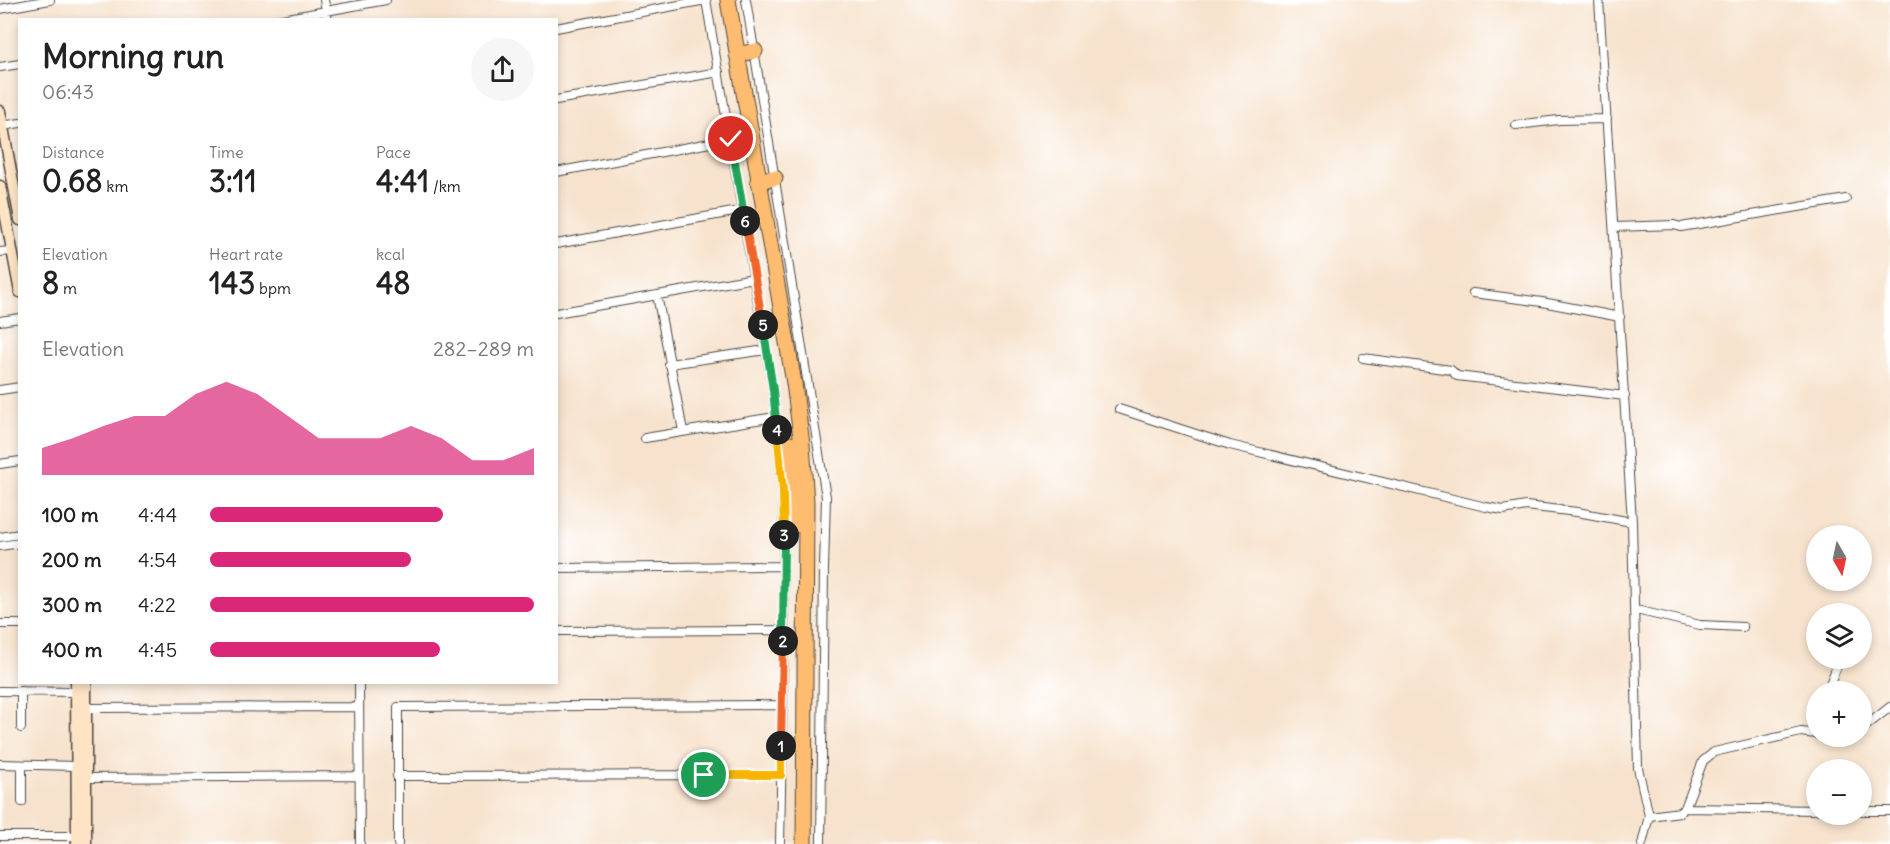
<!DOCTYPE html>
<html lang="en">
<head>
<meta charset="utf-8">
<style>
	:root { --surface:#fff; --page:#f6f6f6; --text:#222; --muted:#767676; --accent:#db2777 }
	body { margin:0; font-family:Delius,sans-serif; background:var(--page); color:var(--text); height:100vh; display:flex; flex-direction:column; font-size:22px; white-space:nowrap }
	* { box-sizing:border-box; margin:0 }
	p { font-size:20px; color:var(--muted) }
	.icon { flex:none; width:33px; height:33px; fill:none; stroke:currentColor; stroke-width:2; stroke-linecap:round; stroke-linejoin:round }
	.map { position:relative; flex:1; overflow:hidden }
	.drawer { position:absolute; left:18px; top:18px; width:540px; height:666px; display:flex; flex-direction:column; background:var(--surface); border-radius:0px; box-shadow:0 3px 9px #0003 }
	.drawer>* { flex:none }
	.needle { width:39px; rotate:171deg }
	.tools { position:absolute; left:1806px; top:525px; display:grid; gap:12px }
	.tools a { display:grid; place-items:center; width:66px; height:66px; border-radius:50%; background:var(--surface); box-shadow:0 3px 9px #0003; font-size:30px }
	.pin { position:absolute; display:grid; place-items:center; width:51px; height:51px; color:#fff; margin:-26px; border:3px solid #fff; border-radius:50%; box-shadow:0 2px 6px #0007 }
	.km { position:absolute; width:30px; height:30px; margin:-15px; border-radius:50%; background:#222; color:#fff; font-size:16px; line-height:30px; text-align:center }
	.round { display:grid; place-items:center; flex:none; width:63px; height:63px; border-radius:32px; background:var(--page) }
	.headline { display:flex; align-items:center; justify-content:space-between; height:102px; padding:0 24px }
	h1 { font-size:33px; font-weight:700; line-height:45px }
	.figures { display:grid; grid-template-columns:repeat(3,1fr); gap:9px; height:102px; padding:6px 24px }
	.figures div { display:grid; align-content:center }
	.figures b { font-size:30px; font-weight:700 }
	.figures small { font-size:16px; font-weight:400 }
	.figures p { font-size:16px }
	.chart { height:168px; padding:12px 24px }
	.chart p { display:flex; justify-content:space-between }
	.chart svg { width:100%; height:108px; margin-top:6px; fill:var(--accent); opacity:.7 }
	ul { padding:0 24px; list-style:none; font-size:20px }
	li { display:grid; grid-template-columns:96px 72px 1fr; align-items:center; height:45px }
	li i { height:15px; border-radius:8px; background:var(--accent) }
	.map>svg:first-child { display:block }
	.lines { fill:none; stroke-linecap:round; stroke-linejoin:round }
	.street-casing { stroke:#4a4743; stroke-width:10 }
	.secondary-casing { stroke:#4a4743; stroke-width:13 }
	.highway-casing { stroke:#4a4743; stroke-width:17 }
	.street { stroke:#fff; stroke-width:8 }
	.secondary { stroke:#fee4c5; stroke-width:10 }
	.highway { stroke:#fdbc6f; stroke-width:15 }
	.split-1-casing { stroke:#fff; stroke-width:12 }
	.split-2-casing { stroke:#fff; stroke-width:12 }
	.split-3-casing { stroke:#fff; stroke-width:12 }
	.split-4-casing { stroke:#fff; stroke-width:12 }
	.split-5-casing { stroke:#fff; stroke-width:12 }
	.split-6-casing { stroke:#fff; stroke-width:12 }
	.split-7-casing { stroke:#fff; stroke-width:12 }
	.split-1 { stroke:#f5b400; stroke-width:8 }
	.split-2 { stroke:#f0652b; stroke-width:8 }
	.split-3 { stroke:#22a559; stroke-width:8 }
	.split-4 { stroke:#f5b400; stroke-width:8 }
	.split-5 { stroke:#22a559; stroke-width:8 }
	.split-6 { stroke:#f0652b; stroke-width:8 }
	.split-7 { stroke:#22a559; stroke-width:8 }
</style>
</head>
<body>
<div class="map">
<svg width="1890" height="844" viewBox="0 0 1890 844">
	<rect width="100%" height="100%" fill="#fff"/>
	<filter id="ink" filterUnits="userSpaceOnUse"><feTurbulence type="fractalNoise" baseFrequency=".0167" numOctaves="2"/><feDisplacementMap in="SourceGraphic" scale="12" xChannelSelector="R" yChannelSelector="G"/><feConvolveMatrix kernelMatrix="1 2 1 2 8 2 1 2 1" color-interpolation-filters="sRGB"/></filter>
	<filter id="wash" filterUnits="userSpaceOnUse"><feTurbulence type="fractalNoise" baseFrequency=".008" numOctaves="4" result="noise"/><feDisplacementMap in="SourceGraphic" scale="24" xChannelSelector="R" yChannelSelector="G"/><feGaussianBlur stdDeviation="1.35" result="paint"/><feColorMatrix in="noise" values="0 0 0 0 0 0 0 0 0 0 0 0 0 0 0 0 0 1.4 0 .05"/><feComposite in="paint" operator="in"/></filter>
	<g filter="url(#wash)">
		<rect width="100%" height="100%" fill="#f7e3cd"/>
	</g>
	<g filter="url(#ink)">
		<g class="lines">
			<defs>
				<path id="street" d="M324,0L328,20
					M706,0L773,390L783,491L784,630L780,844
					M746,0L826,497L824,568L821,844
					M1599,0L1632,522L1638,768L1649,816L1642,844
					M0,9L50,0
					M277,20L386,0
					M556,28L706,0
					M0,67L20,64
					M556,100L719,72
					M1516,125L1559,120L1607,119
					M2,126L20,123
					M556,172L731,139
					M1614,227L1674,225L1681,227L1846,199
					M556,244L744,210
					M0,252L12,251
					M1473,293L1542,302L1620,317
					M657,295L683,431
					M556,313L754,278
					M0,321L20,318
					M1363,358L1451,370L1457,376L1625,396
					M669,364L766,350
					M0,390L20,387
					M1119,409L1230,445L1486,507L1503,510L1526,506L1577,512L1632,522
					M645,438L775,417
					M0,464L20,461
					M0,537L20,534
					M0,546L20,543
					M556,568L782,566
					M1636,610L1700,625L1743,627
					M0,624H20
					M556,631L784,630
					M359,682L360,844
					M0,691L76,692
					M1827,692L1840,658
					M86,708L359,707
					M21,728V691
					M1862,729L1890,707
					M1812,733L1816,720
					M1831,736L1846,739L1851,736
					M0,764L76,766
					M397,776L781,775
					M86,778L359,776
					M22,802V765
					M1685,808L1816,810
					M1862,811H1890
					M1649,816L1680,812L1685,808L1703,761L1714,752L1801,732L1816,734
					M0,836H77
					M398,844V707L781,705"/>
				<path id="secondary" d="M0,111L20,220
					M0,186L20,292
					M76,682L77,844
					M86,682V844"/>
				<path id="highway" d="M728,0L794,383L802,444L806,502L804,844
					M737,55L755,51
					M758,180L775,178
					M791,444L796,525"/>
			</defs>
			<use href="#street" class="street-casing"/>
			<use href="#secondary" class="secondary-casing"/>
			<use href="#highway" class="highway-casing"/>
			<use href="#street" class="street"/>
			<use href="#secondary" class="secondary"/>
			<use href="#highway" class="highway"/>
		</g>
	</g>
	<g class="lines" filter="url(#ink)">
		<defs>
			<path id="split-1" d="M704,775H781V746"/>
			<path id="split-2" d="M781,746L783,641"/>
			<path id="split-3" d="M783,641L784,535"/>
			<path id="split-4" d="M777,430L783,491L784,535"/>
			<path id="split-5" d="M763,325L773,390L777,430"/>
			<path id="split-6" d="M745,221L763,325"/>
			<path id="split-7" d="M731,139L745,221"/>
		</defs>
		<use href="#split-1" class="split-1-casing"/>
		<use href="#split-2" class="split-2-casing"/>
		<use href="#split-3" class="split-3-casing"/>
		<use href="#split-4" class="split-4-casing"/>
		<use href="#split-5" class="split-5-casing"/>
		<use href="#split-6" class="split-6-casing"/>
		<use href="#split-7" class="split-7-casing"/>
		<use href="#split-1" class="split-1"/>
		<use href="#split-2" class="split-2"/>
		<use href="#split-3" class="split-3"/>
		<use href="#split-4" class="split-4"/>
		<use href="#split-5" class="split-5"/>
		<use href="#split-6" class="split-6"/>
		<use href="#split-7" class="split-7"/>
	</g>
</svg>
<div class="tools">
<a><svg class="needle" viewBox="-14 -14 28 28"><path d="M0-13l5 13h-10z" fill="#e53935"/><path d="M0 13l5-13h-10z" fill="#767676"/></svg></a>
<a><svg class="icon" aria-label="layers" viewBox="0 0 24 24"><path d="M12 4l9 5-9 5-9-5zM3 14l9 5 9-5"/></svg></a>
<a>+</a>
<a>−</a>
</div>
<div class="pin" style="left:704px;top:775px;background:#1e9e55"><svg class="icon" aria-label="arrive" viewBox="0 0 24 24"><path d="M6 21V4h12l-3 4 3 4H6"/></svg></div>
<div class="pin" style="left:731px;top:139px;background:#d93025"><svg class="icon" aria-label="check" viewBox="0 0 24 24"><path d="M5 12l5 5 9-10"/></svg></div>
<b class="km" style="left:781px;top:746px">1</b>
<b class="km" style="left:783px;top:641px">2</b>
<b class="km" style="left:784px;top:535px">3</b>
<b class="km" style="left:777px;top:430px">4</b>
<b class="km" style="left:763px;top:325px">5</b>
<b class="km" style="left:745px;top:221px">6</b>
<section class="drawer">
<div class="headline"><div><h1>Morning run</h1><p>06:43</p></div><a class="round"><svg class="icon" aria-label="share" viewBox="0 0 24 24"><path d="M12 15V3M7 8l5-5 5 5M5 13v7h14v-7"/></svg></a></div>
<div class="figures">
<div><p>Distance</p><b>0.68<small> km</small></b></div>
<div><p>Time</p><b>3:11</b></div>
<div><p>Pace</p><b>4:41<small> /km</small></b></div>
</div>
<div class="figures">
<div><p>Elevation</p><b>8<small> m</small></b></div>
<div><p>Heart rate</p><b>143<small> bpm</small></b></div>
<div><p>kcal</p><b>48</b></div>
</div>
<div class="chart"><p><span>Elevation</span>282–289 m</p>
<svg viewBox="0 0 160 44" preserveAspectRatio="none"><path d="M0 44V33L10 29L20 24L30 20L40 20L50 11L60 6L70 11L80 20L90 29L100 29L110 29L120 24L130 29L140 38L150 38L160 33V44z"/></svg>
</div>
<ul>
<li><b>100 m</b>4:44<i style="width:72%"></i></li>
<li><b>200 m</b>4:54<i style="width:62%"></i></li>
<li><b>300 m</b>4:22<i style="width:100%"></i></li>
<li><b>400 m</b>4:45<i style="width:71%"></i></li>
</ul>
</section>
</div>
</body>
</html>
